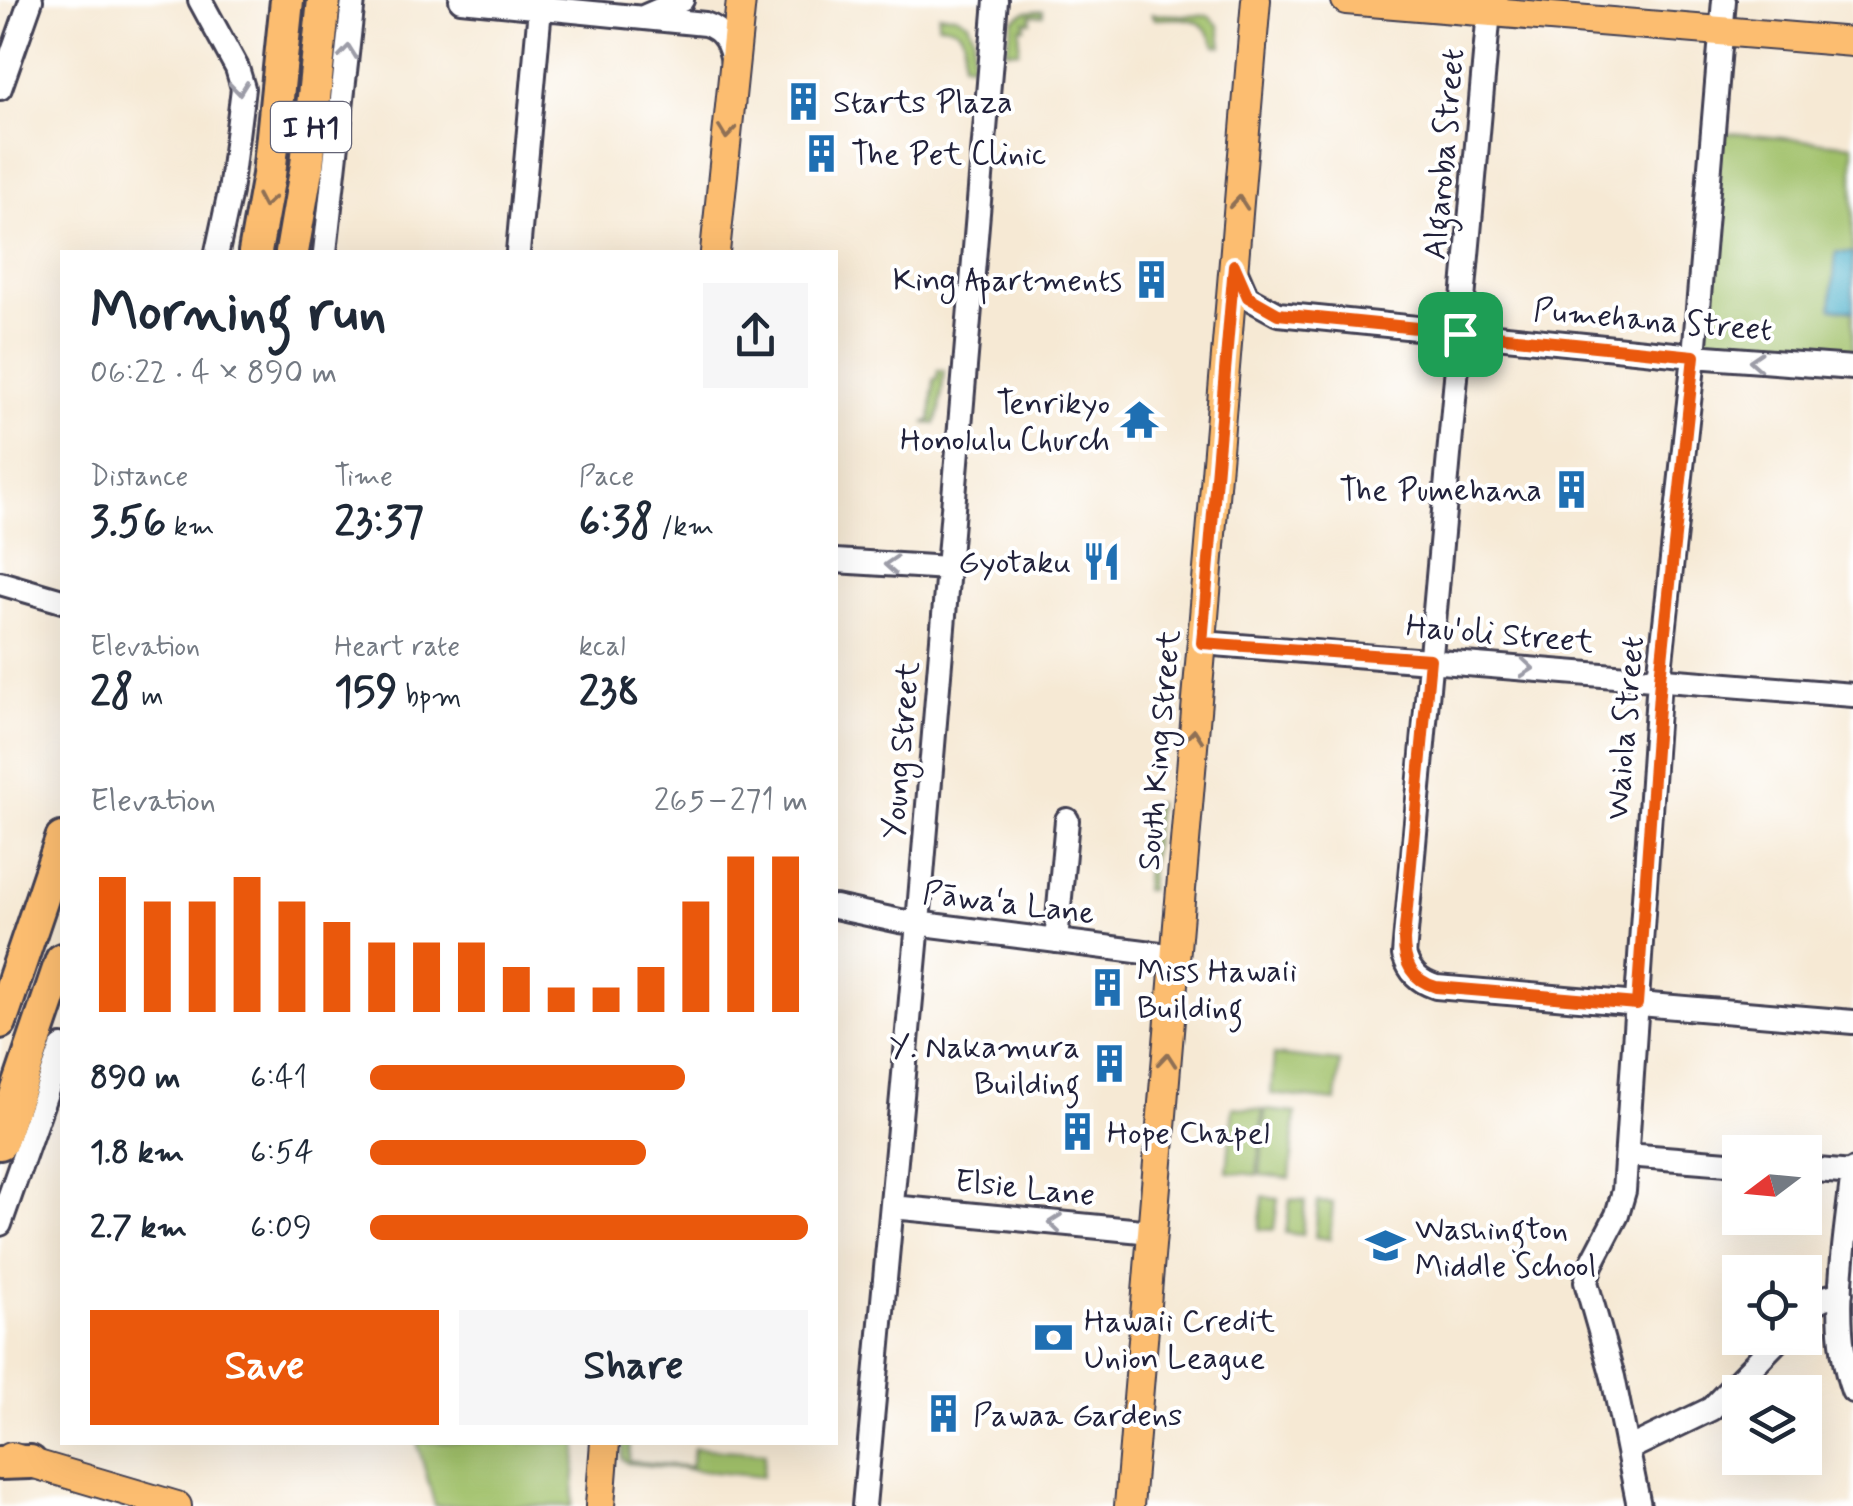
<!DOCTYPE html>
<html lang="en">
<head>
<meta charset="utf-8">
<style>
	:root { --surface:#fff; --page:#f6f6f7; --text:#1f2937; --muted:#747a83; --accent:#ea580c }
	body { margin:0; font-family:Mynerve,sans-serif; background:var(--page); color:var(--text); height:100vh; display:flex; flex-direction:column; font-size:38px; white-space:nowrap }
	* { box-sizing:border-box; margin:0 }
	p { font-size:32px; color:var(--muted) }
	.icon { flex:none; width:55px; height:55px; fill:none; stroke:currentColor; stroke-width:2; stroke-linecap:round; stroke-linejoin:round }
	.map { position:relative; flex:1; overflow:hidden }
	.drawer { position:absolute; left:60px; top:250px; width:778px; height:1195px; display:flex; flex-direction:column; background:var(--surface); border-radius:0px; box-shadow:0 10px 40px #0002 }
	.drawer>* { flex:none }
	.needle { width:65px; rotate:254deg }
	.fabs { position:absolute; left:1722px; top:1135px; display:grid; gap:20px }
	.fabs a { display:grid; place-items:center; width:100px; height:100px; border-radius:0px; background:var(--surface); box-shadow:0 10px 40px #0002; font-size:50px }
	.pin { position:absolute; display:grid; place-items:center; width:85px; height:85px; color:#fff; margin:-42px; border-radius:20px; box-shadow:0 5px 15px #0006 }
	.round { display:grid; place-items:center; flex:none; width:105px; height:105px; border-radius:0px; background:var(--page) }
	.summary { display:flex; align-items:center; justify-content:space-between; height:170px; padding:0 30px }
	h1 { font-size:55px; font-weight:700; line-height:75px }
	.figures { display:grid; grid-template-columns:repeat(3,1fr); gap:15px; height:170px; padding:10px 30px }
	.figures div { display:grid; align-content:center }
	.figures b { font-size:42px; font-weight:700 }
	.figures small { font-size:28px; font-weight:400 }
	.figures p { font-size:28px }
	.chart { height:280px; padding:20px 30px }
	.chart p { display:flex; justify-content:space-between }
	.chart svg { width:100%; height:180px; margin-top:10px; stroke:var(--accent); stroke-width:6 }
	.button { display:flex; gap:20px; margin-top:auto; padding:20px 30px }
	.button a { flex:1; height:115px; border-radius:0px; background:var(--accent); color:#fff; font-size:40px; font-weight:700; line-height:115px; text-align:center }
	.button a+a { background:var(--page); color:var(--text) }
	ul { padding:0 30px; list-style:none; font-size:32px }
	li { display:grid; grid-template-columns:160px 120px 1fr; align-items:center; height:75px }
	li i { height:25px; border-radius:12px; background:var(--accent) }
	.map>svg:first-child { display:block }
	.green { fill:#a1c16a; stroke:#627252; stroke-width:2.5 }
	.water { fill:#4aafc9; stroke:#366882; stroke-width:2.5 }
	.lines { fill:none; stroke-linecap:round; stroke-linejoin:round }
	.minor-casing { stroke:#424052; stroke-width:28 }
	.major-casing { stroke:#424052; stroke-width:32 }
	.highway-casing { stroke:#424052; stroke-width:38 }
	.minor { stroke:#fff; stroke-width:22 }
	.major { stroke:#fcbd6f; stroke-width:28 }
	.highway { stroke:#fcbd6f; stroke-width:32 }
	.oneway { stroke:#9c9ca7 }
	.oneway2 { stroke:#8f7055 }
	.route-casing { stroke:#fff; stroke-width:20 }
	.route { stroke:#ea580c; stroke-width:12 }
	.labels { text-anchor:middle; stroke-width:8; stroke-linejoin:round; paint-order:stroke }
	.shield { fill:#fff; stroke:#646476; stroke-width:2.5 }
	.shield-label { font-size:30px; font-weight:bold; fill:#22223b }
	.poi-label { font-size:32px; fill:#22223b; stroke:#fff; text-anchor:start }
	.street-label { font-size:32px; fill:#22223b; stroke:#fff }
</style>
</head>
<body>
<div class="map">
<svg width="1853" height="1506" viewBox="0 0 1853 1506">
	<rect width="100%" height="100%" fill="#fff"/>
	<filter id="ink" filterUnits="userSpaceOnUse"><feTurbulence type="fractalNoise" baseFrequency=".01" numOctaves="2"/><feDisplacementMap in="SourceGraphic" scale="20" xChannelSelector="R" yChannelSelector="G"/><feConvolveMatrix kernelMatrix="1 2 1 2 8 2 1 2 1" color-interpolation-filters="sRGB"/></filter>
	<filter id="wash" filterUnits="userSpaceOnUse"><feTurbulence type="fractalNoise" baseFrequency=".0048" numOctaves="4" result="noise"/><feDisplacementMap in="SourceGraphic" scale="40" xChannelSelector="R" yChannelSelector="G"/><feGaussianBlur stdDeviation="2.25" result="paint"/><feColorMatrix in="noise" values="0 0 0 0 0 0 0 0 0 0 0 0 0 0 0 0 0 1.4 0 .05"/><feComposite in="paint" operator="in"/></filter>
	<g filter="url(#wash)">
		<rect width="100%" height="100%" fill="#f6e9d4"/>
		<path class="green" d="M1043,10V15H1031V22L1025,21V27H1020L1019,51L1006,50L1013,20L1025,12Z
			M939,14L956,15L968,22L974,36L972,64L963,63C965,38 967,26 938,24Z
			M1152,14L1209,16L1219,26L1222,46H1215C1202,13 1187,19 1155,19Z
			M1721,132L1853,145V364L1703,352Z
			M938,370L944,371L940,411L935,424L924,423L931,420L934,379H937Z
			M1152,803H1157L1149,890H1144Z
			M1274,1055L1340,1062L1336,1101L1271,1094Z
			M1233,1107L1263,1110L1257,1175L1227,1172Z
			M1265,1110L1296,1113L1290,1178L1260,1175Z
			M1263,1197L1278,1199L1274,1230L1259,1229Z
			M1290,1199L1305,1201L1302,1235L1286,1233Z
			M1318,1202L1333,1203L1330,1239L1315,1237Z
			M417,1442L578,1443L572,1506H435Z
			M624,1442L630,1443L629,1461L691,1467L694,1448L765,1453L762,1477L627,1463L622,1458Z"/>
		<path class="water" d="M1836,252L1853,253V311L1831,308Z"/>
	</g>
	<g filter="url(#ink)">
		<g class="lines">
			<defs>
				<path id="minor" d="M200,0L237,68L243,88L230,192L217,252
					M461,0L705,24C724,30 730,44 733,62
					M1490,0L1404,955C1410,972 1418,981 1436,987L1853,1022
					M643,17L682,0
					M0,88L31,0
					M325,252L353,0
					M518,252L540,8
					M1234,267L1247,297L1278,314L1694,356L1853,368
					M835,561L948,568
					M0,583L62,601
					M1202,643L1853,695
					M835,907L900,921L1176,956
					M1056,941L1067,820
					M1627,1155L1740,1164
					M1805,1169L1853,1173
					M1853,1170C1846,1241 1828,1322 1853,1391
					M892,1207L1152,1232
					M0,1224L62,1047
					M1805,1311L1821,1299L1841,1293
					M1628,1449L1711,1409L1780,1338
					M864,1506L918,923L996,0
					M1639,1506L1613,1377L1586,1282L1591,1265L1617,1215L1624,1191L1659,679L1694,356L1724,0"/>
				<path id="major" d="M1346,0L1853,42
					M715,252L741,0
					M11,1457L177,1506
					M600,1506L605,1442
					M1129,1506L1256,0"/>
				<path id="highway" d="M255,252L269,175L287,0
					M292,252L307,165L324,0
					M0,1022L62,839
					M0,1143L62,960
					M0,1463L30,1462"/>
			</defs>
			<use href="#minor" class="minor-casing"/>
			<use href="#major" class="major-casing"/>
			<use href="#highway" class="highway-casing"/>
			<use href="#minor" class="minor"/>
			<use href="#major" class="major"/>
			<use href="#highway" class="highway"/>
		</g>
		<defs><path id="oneway-chevron" d="M-2-3.5L2.5 0L-2 3.5" fill="none" stroke-width="1.6" stroke-linecap="round" stroke-linejoin="round" transform="scale(2.5)"/></defs>
		<g class="oneway">
			<use href="#oneway-chevron" transform="translate(348 52) rotate(-84)"/>
			<use href="#oneway-chevron" transform="translate(239 88) rotate(84)"/>
			<use href="#oneway-chevron" transform="translate(1756 361) rotate(-176)"/>
			<use href="#oneway-chevron" transform="translate(891 565) rotate(-176)"/>
			<use href="#oneway-chevron" transform="translate(1527 668) rotate(5)"/>
			<use href="#oneway-chevron" transform="translate(1055 1223) rotate(-174)"/>
		</g>
		<g class="oneway2">
			<use href="#oneway-chevron" transform="translate(727 132) rotate(96)"/>
			<use href="#oneway-chevron" transform="translate(265 201) rotate(100)"/>
			<use href="#oneway-chevron" transform="translate(1239 203) rotate(-85)"/>
			<use href="#oneway-chevron" transform="translate(1194 736) rotate(-85)"/>
			<use href="#oneway-chevron" transform="translate(1167 1060) rotate(-85)"/>
		</g>
	</g>
	<g class="lines" filter="url(#ink)">
		<defs>
			<path id="route" d="M1234,265L1248,297L1278,314L1694,356L1660,679L1637,1004L1436,987C1412,980 1404,964 1404,940L1430,659L1202,643Z"/>
		</defs>
		<use href="#route" class="route-casing"/>
		<use href="#route" class="route"/>
	</g>
	<defs>
		<symbol id="building-bare" viewBox="-9 -9 18 18"><path d="M-4-6H4V6H1V3H-1V6H-4ZM-2.5-4.3h1.7v1.8h-1.7ZM.8-4.3h1.7v1.8H.8ZM-2.5-1h1.7V.8h-1.7ZM.8-1h1.7V.8H.8Z" fill="#1f6fb2" stroke="#fff" stroke-width="2.5" paint-order="stroke"/></symbol>
		<symbol id="temple-bare" viewBox="-9 -9 18 18"><path d="M0-6L5-2H3V0L6.5 2.5H4V6H1.5V3h-3V6H-4V2.5H-6.5L-3 0V-2H-5Z" fill="#1f6fb2" stroke="#fff" stroke-width="2.5" paint-order="stroke"/></symbol>
		<symbol id="restaurant-bare" viewBox="-9 -9 18 18"><path d="M-5-6h1v4h1v-4h1v4h1v-4h1v5L-1.5 .5V6h-2V.5L-5-1ZM5-6V6H3V1.5H1.5Q1.5-4 5-6Z" fill="#1f6fb2" stroke="#fff" stroke-width="2.5" paint-order="stroke"/></symbol>
		<symbol id="school-bare" viewBox="-9 -9 18 18"><path d="M0-5L7-2L0 1L-7-2ZM-4 1L0 2.5L4 1V4Q0 6-4 4Z" fill="#1f6fb2" stroke="#fff" stroke-width="2.5" paint-order="stroke"/></symbol>
		<symbol id="bank-bare" viewBox="-9 -9 18 18"><path d="M-6-4H6V4H-6ZM0-2.3a2.3 2.3 0 1 0 0 4.6a2.3 2.3 0 1 0 0-4.6Z" fill="#1f6fb2" stroke="#fff" stroke-width="2.5" paint-order="stroke"/></symbol>
	</defs>
	<g fill-rule="evenodd">
		<use href="#building-bare" x="776" y="74" width="55" height="55"/>
		<use href="#building-bare" x="794" y="126" width="55" height="55"/>
		<use href="#building-bare" x="1124" y="252" width="55" height="55"/>
		<use href="#temple-bare" x="1112" y="392" width="55" height="55"/>
		<use href="#building-bare" x="1544" y="462" width="55" height="55"/>
		<use href="#restaurant-bare" x="1074" y="534" width="55" height="55"/>
		<use href="#building-bare" x="1080" y="960" width="55" height="55"/>
		<use href="#building-bare" x="1082" y="1036" width="55" height="55"/>
		<use href="#building-bare" x="1050" y="1104" width="55" height="55"/>
		<use href="#school-bare" x="1358" y="1218" width="55" height="55"/>
		<use href="#bank-bare" x="1026" y="1310" width="55" height="55"/>
		<use href="#building-bare" x="916" y="1386" width="55" height="55"/>
	</g>
	<g class="labels">
		<rect class="shield" x="271" y="102" width="80" height="50" rx="8"/>
		<g class="shield-label">
			<text x="311" y="137">I H1</text>
		</g>
		<g class="poi-label">
			<text x="833" y="112">Starts Plaza</text>
			<text x="851" y="164">The Pet Clinic</text>
			<text x="1122" y="290" text-anchor="end">King Apartments</text>
			<text x="1110" y="413" text-anchor="end">Tenrikyo<tspan x="1110" dy="37">Honolulu Church</tspan></text>
			<text x="1542" y="500" text-anchor="end">The Pumehana</text>
			<text x="1071" y="572" text-anchor="end">Gyotaku</text>
			<text x="1137" y="981">Miss Hawaii<tspan x="1137" dy="37">Building</tspan></text>
			<text x="1080" y="1057" text-anchor="end">Y. Nakamura<tspan x="1080" dy="37">Building</tspan></text>
			<text x="1107" y="1143">Hope Chapel</text>
			<text x="1415" y="1239">Washington<tspan x="1415" dy="37">Middle School</tspan></text>
			<text x="1084" y="1331">Hawaii Credit<tspan x="1084" dy="37">Union League</tspan></text>
			<text x="973" y="1425">Pawaa Gardens</text>
		</g>
		<g class="street-label">
			<text transform="translate(1443 154) rotate(-85)" y="11">Algaroba Street</text>
			<text transform="translate(1653 319) rotate(5)" y="11">Pumehana Street</text>
			<text transform="translate(1500 633) rotate(5)" y="11">Hau'oli Street</text>
			<text transform="translate(1624 728) rotate(-85)" y="11">Waiola Street</text>
			<text transform="translate(900 750) rotate(-85)" y="11">Young Street</text>
			<text transform="translate(1158 750) rotate(-85)" y="11">South King Street</text>
			<text transform="translate(1009 902) rotate(7)" y="11">Pāwaʻa Lane</text>
			<text transform="translate(1025 1187) rotate(6)" y="11">Elsie Lane</text>
		</g>
	</g>
</svg>
<div class="fabs">
<a><svg class="needle" viewBox="-14 -14 28 28"><path d="M0-13l5 13h-10z" fill="#e53935"/><path d="M0 13l5-13h-10z" fill="#747a83"/></svg></a>
<a><svg class="icon" aria-label="locate" viewBox="0 0 24 24"><circle cx="12" cy="12" r="6"/><path d="M12 2v4M12 18v4M2 12h4M18 12h4"/></svg></a>
<a><svg class="icon" aria-label="layers" viewBox="0 0 24 24"><path d="M12 4l9 5-9 5-9-5zM3 14l9 5 9-5"/></svg></a>
</div>
<div class="pin" style="left:1460px;top:334px;background:#1e9e55"><svg class="icon" aria-label="arrive" viewBox="0 0 24 24"><path d="M6 21V4h12l-3 4 3 4H6"/></svg></div>
<section class="drawer">
<div class="summary"><div><h1>Morning run</h1><p>06:22 · 4 × 890 m</p></div><a class="round"><svg class="icon" aria-label="share" viewBox="0 0 24 24"><path d="M12 15V3M7 8l5-5 5 5M5 13v7h14v-7"/></svg></a></div>
<div class="figures">
<div><p>Distance</p><b>3.56<small> km</small></b></div>
<div><p>Time</p><b>23:37</b></div>
<div><p>Pace</p><b>6:38<small> /km</small></b></div>
</div>
<div class="figures">
<div><p>Elevation</p><b>28<small> m</small></b></div>
<div><p>Heart rate</p><b>159<small> bpm</small></b></div>
<div><p>kcal</p><b>238</b></div>
</div>
<div class="chart"><p><span>Elevation</span>265–271 m</p>
<svg viewBox="0 0 160 44" preserveAspectRatio="none"><path d="M5 44V11M15 44V17M25 44V17M35 44V11M45 44V17M55 44V22M65 44V27M75 44V27M85 44V27M95 44V33M105 44V38M115 44V38M125 44V33M135 44V17M145 44V6M155 44V6"/></svg>
</div>
<ul>
<li><b>890 m</b>6:41<i style="width:72%"></i></li>
<li><b>1.8 km</b>6:54<i style="width:63%"></i></li>
<li><b>2.7 km</b>6:09<i style="width:100%"></i></li>
</ul>
<div class="button"><a>Save</a><a>Share</a></div>
</section>
</div>
</body>
</html>
